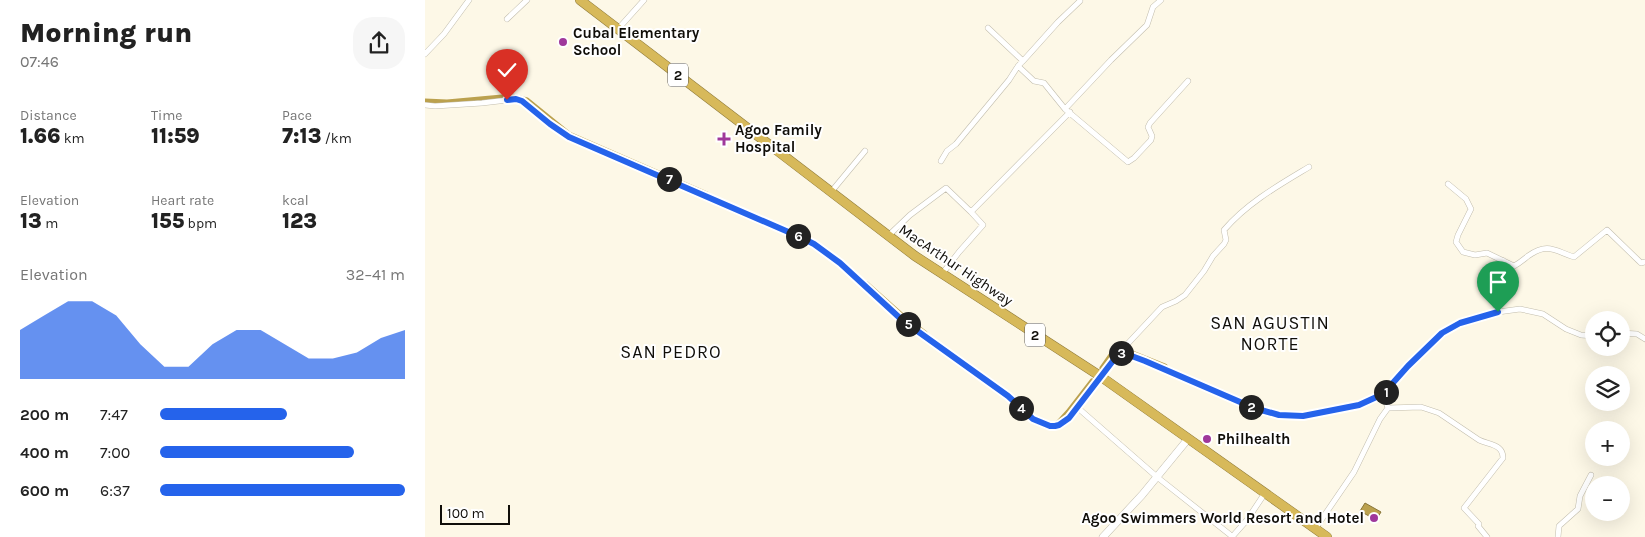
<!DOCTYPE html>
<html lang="en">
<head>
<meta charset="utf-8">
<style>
	:root { --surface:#fff; --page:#f6f6f6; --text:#222; --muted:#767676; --accent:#2563eb }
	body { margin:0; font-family:Karla,sans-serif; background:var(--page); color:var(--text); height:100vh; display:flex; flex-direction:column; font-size:19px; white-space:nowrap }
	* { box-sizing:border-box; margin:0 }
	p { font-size:16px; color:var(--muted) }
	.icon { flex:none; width:28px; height:28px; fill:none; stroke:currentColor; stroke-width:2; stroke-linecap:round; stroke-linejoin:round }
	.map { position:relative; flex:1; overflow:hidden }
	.sheet { display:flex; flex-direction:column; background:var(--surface); width:425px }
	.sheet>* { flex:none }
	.buttons { position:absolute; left:1160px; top:311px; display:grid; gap:10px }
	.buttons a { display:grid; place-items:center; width:45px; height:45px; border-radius:50%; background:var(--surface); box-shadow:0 5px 20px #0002; font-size:25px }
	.scale { position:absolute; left:15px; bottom:12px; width:70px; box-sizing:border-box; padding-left:5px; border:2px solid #100e09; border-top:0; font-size:14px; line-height:18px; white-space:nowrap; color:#100e09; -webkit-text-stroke:4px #fff; paint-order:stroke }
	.pin { position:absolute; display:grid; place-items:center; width:42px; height:42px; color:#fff; margin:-51px -21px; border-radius:50% 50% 50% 0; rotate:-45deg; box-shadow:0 0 5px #0007 }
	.pin .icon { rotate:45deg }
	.km { position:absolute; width:25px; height:25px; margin:-12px; border-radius:50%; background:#222; color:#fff; font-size:14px; line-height:25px; text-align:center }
	.round { display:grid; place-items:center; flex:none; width:52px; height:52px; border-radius:20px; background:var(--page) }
	.overview { display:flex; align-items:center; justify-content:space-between; height:85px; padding:0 20px }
	h1 { font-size:28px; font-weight:800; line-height:38px }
	.stats { display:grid; grid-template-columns:repeat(3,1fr); gap:8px; height:85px; padding:5px 20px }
	.stats div { display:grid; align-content:center }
	.stats b { font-size:21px; font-weight:800 }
	.stats small { font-size:14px; font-weight:400 }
	.stats p { font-size:14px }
	.chart { height:140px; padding:10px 20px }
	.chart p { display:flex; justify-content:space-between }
	.chart svg { width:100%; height:90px; margin-top:5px; fill:var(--accent); opacity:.7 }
	ul { padding:0 20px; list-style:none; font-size:16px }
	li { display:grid; grid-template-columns:80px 60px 1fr; align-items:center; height:38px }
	li i { height:12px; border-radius:6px; background:var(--accent) }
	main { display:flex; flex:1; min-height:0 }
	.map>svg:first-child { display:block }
	.water { fill:#bba14e; stroke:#887539 }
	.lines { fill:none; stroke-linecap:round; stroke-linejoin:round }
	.canal { stroke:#bba14e; stroke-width:5 }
	.street-casing { stroke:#c2bdad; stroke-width:6 }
	.secondary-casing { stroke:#c2bdad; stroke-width:8 }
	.highway-casing { stroke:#917d3e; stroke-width:10 }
	.street { stroke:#fff; stroke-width:5 }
	.secondary { stroke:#fff; stroke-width:7 }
	.highway { stroke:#d7b95a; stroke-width:9 }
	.route-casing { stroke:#fff; stroke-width:10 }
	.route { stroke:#2563eb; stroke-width:6 }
	.poi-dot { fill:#9f389b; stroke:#fff; stroke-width:2 }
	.labels { text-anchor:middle; stroke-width:4; stroke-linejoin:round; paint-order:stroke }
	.shield { fill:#fff; stroke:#585653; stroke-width:1 }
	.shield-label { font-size:14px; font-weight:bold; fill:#100e09 }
	.poi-label { font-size:15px; font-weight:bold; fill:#100e09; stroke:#fff; text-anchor:start }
	.street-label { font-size:15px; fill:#100e09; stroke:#fff }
	.quarter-label { font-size:18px; letter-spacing:1px; fill:#100e09; stroke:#fff }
</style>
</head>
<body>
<main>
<section class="sheet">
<div class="overview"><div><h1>Morning run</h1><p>07:46</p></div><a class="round"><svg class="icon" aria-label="share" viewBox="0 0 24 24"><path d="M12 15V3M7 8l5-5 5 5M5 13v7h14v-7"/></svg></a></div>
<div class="stats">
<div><p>Distance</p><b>1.66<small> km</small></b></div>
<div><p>Time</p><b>11:59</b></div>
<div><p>Pace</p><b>7:13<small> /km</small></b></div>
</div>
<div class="stats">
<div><p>Elevation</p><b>13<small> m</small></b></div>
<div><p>Heart rate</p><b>155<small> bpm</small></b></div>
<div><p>kcal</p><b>123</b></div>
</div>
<div class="chart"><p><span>Elevation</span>32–41 m</p>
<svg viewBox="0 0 160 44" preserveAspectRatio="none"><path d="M0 44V20L10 13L20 6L30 6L40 13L50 27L60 38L70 38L80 27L90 20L100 20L110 27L120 34L130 34L140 31L150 24L160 20V44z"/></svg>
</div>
<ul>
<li><b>200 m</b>7:47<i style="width:52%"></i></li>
<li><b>400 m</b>7:00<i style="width:79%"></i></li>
<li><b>600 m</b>6:37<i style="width:100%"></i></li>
</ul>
</section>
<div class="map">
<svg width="1220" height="537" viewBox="0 0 1220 537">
	<rect width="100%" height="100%" fill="#fdf8e7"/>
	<path class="water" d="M940,503L956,512L951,520L935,511Z"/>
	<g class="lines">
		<path class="canal" d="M0,101L22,102L87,96L102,100L144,134L282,194
			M442,284L480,318L500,333
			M700,350L740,366
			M677,368L691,348L695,347
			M582,393L602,410
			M633,423L643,412L667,381"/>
		<defs>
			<path id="street" d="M82,19L102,0
				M563,28L598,61L593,66L609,81L619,83L640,109L703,162L709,158L726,140L727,136L723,127L725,123L763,81
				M193,29L219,0
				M0,54L19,34L44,0
				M598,61L633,22L655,1
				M0,105L10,106L57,103L91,99L97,101L125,125L144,137L375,237L389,244L415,263L477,320L572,387L608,419L625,426H630L644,418L694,353L704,355L719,361L829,408L865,417L922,408L933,405L958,394L983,366L1017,333L1035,323L1073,312L1095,309L1118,314L1141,329L1156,335L1169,336
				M640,109L686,60L722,25L728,7L736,0
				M516,161L522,151L531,144L584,80L593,66
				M1023,184L1041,199L1046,209L1033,235L1031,242L1038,252L1050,255L1062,253L1089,266C1095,263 1098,260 1103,256C1123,242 1130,251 1149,257L1182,230L1214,261L1216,263L1220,262
				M406,192L440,151
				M464,235L485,215L521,188L546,212L645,112
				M517,274L534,252L558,225L546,212
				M1073,312C1070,301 1062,292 1061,284L1079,261
				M1196,333L1212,334L1220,339
				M694,353L737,307L751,301L760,295L779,271L788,256L799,244L801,240L799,230C822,203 854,185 884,167
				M653,408L732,477L808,537
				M963,408L996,407L1014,413L1054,440C1064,445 1078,444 1078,458L1039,508L1054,524L1053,526L1062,537
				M890,529L929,472L955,419L963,408L958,394
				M807,537L822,520L840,493
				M1133,537L1134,526L1153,509L1155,496L1166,475"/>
			<path id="secondary" d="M678,537L717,495L763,439"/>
			<path id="highway" d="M155,0L490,256L675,376L902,537"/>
		</defs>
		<use href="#street" class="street-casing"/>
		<use href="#secondary" class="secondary-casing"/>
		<use href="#highway" class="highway-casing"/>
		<use href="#street" class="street"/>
		<use href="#secondary" class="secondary"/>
		<use href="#highway" class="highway"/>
	</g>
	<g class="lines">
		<defs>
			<path id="route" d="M82,100L91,99L97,101L125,124L144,137L375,237L389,244L415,263L477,320L583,396L608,419L625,426H630L634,425L644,418L694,353L704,355L720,361L829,408L854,415L878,416L934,405L958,394L983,366L1017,333L1035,323L1073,312"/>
		</defs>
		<use href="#route" class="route-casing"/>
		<use href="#route" class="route"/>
	</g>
	<g class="poi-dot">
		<circle cx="138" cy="42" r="5"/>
		<path d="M296.5 131.5h5v5h5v5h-5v5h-5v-5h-5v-5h5z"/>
		<circle cx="782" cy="439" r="5"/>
		<circle cx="949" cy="518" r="5"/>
	</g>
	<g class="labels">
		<g class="shield">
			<rect x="243" y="63.5" width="20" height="23" rx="4"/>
			<rect x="600" y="323.5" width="20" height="23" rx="4"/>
		</g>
		<g class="shield-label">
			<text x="253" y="80">2</text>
			<text x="610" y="340">2</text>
		</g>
		<g class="poi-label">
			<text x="148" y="38">Cubal Elementary<tspan x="148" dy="17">School</tspan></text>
			<text x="310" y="135">Agoo Family<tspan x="310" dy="17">Hospital</tspan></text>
			<text x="792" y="444">Philhealth</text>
			<text x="939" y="523" text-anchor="end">Agoo Swimmers World Resort and Hotel</text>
		</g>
		<g class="street-label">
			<text transform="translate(531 265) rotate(34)" y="5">MacArthur Highway</text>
		</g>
		<g class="quarter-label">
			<text x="845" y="329">SAN AGUSTIN<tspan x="845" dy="21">NORTE</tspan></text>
			<text x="246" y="358">SAN PEDRO</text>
		</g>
	</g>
</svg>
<div class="buttons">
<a><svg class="icon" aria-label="locate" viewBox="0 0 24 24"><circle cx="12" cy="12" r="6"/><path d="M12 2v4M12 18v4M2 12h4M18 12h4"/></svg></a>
<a><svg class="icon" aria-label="layers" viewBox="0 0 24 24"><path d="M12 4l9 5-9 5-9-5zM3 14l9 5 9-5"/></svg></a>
<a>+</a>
<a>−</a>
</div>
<div class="scale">100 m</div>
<div class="pin" style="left:1073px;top:312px;background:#1e9e55"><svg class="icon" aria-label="arrive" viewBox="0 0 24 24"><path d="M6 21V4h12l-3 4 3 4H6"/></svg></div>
<div class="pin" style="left:82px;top:100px;background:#d93025"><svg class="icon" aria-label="check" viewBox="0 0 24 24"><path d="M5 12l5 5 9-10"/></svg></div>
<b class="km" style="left:961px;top:392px">1</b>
<b class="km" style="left:826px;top:407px">2</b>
<b class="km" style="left:696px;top:353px">3</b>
<b class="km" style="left:596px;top:408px">4</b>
<b class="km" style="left:483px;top:324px">5</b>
<b class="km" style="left:373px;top:236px">6</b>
<b class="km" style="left:244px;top:179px">7</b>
</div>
</main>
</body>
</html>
